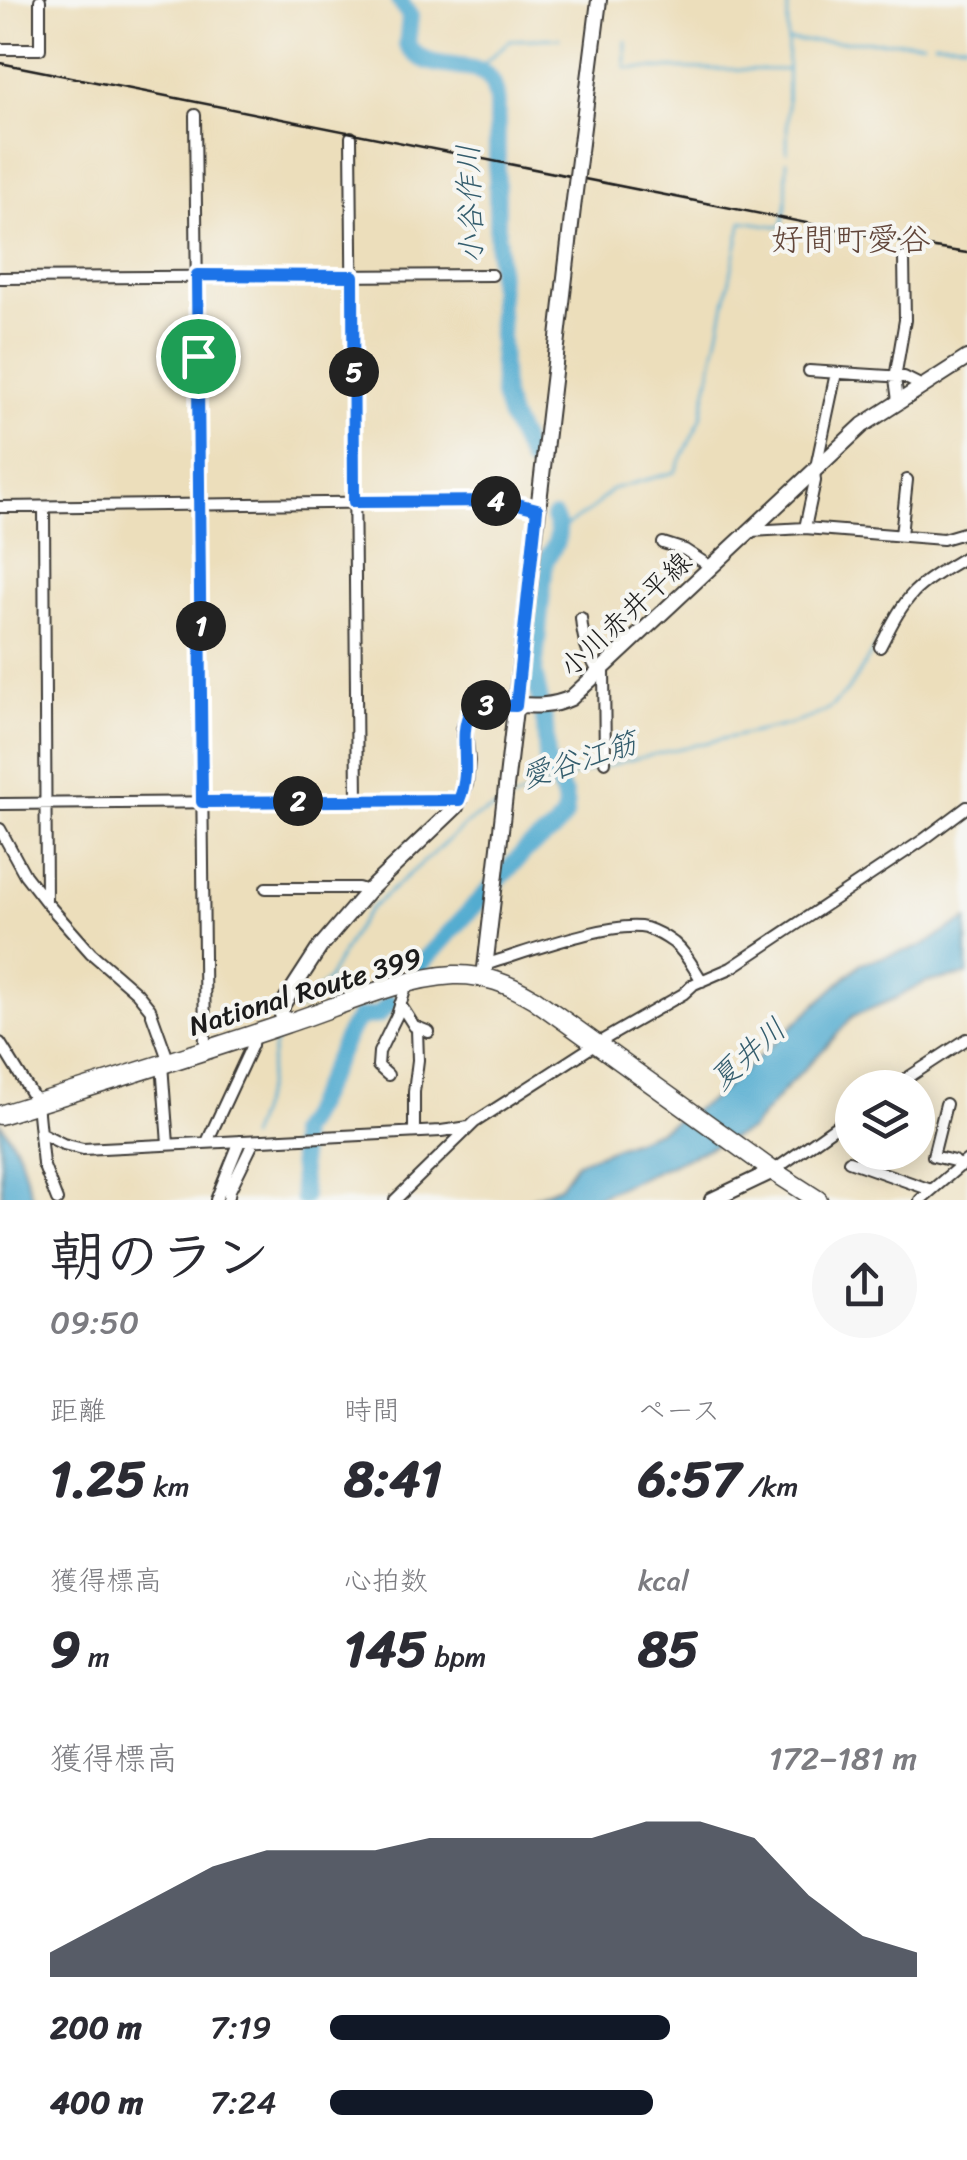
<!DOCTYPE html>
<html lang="ja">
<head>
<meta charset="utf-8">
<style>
	:root { --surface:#fff; --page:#f7f7f7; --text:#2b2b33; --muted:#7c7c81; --accent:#111827 }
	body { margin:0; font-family:Sriracha,"Klee One",sans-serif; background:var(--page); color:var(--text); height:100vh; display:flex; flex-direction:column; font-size:38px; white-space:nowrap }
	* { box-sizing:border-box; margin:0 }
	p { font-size:32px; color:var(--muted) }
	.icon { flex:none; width:55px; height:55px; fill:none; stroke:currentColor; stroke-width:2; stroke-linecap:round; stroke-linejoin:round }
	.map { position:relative; height:1200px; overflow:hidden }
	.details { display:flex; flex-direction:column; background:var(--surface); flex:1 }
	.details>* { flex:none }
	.fabs { position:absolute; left:835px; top:1070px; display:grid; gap:20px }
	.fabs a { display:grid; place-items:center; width:100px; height:100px; border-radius:50%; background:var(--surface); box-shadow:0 5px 25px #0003; font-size:50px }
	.pin { position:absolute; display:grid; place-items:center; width:85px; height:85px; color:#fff; margin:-42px; border:5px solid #fff; border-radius:50%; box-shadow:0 2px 10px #0007 }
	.km { position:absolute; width:50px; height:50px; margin:-25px; border-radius:50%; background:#222; color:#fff; font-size:28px; line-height:50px; text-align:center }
	.round { display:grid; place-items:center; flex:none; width:105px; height:105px; border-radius:52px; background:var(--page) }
	.summary { display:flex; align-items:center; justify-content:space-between; height:170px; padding:0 50px }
	h1 { font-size:55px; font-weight:800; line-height:75px }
	.metrics { display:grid; grid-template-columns:repeat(3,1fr); gap:15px; height:170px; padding:10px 50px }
	.metrics div { display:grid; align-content:center }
	.metrics b { font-size:50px; font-weight:800 }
	.metrics small { font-size:28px; font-weight:400 }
	.metrics p { font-size:28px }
	.chart { height:280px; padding:20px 50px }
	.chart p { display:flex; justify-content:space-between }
	.chart svg { width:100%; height:180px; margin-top:10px; fill:var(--accent); opacity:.7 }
	ul { padding:0 50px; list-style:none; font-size:32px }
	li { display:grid; grid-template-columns:160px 120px 1fr; align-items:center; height:75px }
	li i { height:25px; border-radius:12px; background:var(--accent) }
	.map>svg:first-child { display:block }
	.water { fill:#52acd0; stroke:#376476; stroke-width:2.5 }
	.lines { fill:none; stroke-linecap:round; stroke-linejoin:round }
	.stream { stroke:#52acd0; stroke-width:2.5 }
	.river { stroke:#52acd0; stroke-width:18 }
	.street-casing { stroke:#3b3934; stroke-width:14 }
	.secondary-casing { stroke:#3b3934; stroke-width:18 }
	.highway-casing { stroke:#3b3934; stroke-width:21 }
	.street { stroke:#fff; stroke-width:10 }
	.secondary { stroke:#fff; stroke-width:14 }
	.highway { stroke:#fff; stroke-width:18 }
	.rail { stroke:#1c1c1c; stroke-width:2.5 }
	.secondary-bridge-casing { stroke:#3b3934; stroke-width:18; stroke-linecap:butt }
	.secondary-bridge { stroke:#fff; stroke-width:14 }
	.route-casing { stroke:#fff; stroke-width:20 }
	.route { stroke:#1a73e8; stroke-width:12 }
	.labels { text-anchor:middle; stroke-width:8; stroke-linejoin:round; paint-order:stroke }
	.street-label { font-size:28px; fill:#1c1c1c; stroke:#f6f6f2 }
	.water-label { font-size:30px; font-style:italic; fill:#345d6d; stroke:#f6f6f2 }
	.quarter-label { font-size:32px; fill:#614539; stroke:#f6f6f2 }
</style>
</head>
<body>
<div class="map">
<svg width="967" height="1200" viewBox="0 0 967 1200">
	<rect width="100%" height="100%" fill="#f6f6f2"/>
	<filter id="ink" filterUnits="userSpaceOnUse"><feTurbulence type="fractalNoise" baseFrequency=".01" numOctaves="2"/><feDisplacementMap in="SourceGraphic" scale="20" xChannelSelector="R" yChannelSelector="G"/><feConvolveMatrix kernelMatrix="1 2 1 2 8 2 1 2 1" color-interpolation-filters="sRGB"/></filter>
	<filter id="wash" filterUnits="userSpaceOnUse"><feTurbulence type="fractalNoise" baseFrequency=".0048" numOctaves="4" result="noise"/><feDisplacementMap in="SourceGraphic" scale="40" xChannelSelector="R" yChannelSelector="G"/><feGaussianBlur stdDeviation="2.25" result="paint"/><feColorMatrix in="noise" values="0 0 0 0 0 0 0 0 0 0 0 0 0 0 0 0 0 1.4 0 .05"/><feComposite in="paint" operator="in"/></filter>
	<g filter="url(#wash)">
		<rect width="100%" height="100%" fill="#ecdebb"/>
		<path class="water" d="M967,919V975L926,982L894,999L853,1016L827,1046L792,1081L750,1130L590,1200H527L560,1186L577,1162L658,1131L714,1098L861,963L920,947Z
			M0,1122L19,1152L33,1200H2Z"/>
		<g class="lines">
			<path class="stream" d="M626,41V68L788,70
				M789,41L923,42
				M935,42L967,43
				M476,71L510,40L559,38
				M787,152L788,0
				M558,526L564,527L592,509L612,489L675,472L701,418L742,221L782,227L786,207L787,161
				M508,802C575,770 650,755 722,739C751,732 802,725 826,710C850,695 863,666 877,643
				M300,1010L308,999L328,979L354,932L370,909L463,827L477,816L497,808
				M249,1138L266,1089L274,1045L283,1033"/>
			<path class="river" d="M399,0L410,16L407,45C430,77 472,57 490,79C495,86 496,95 497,103V223L503,396L510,418L531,461
				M416,969L527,849L553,831L565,816L566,807L564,795L547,760L545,725L534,672L545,561C555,547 563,534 554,518
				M303,1197L298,1133L312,1110L350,1030L359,1018L378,1015L390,1003"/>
		</g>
	</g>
	<g filter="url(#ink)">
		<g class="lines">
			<defs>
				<path id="street" d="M0,49H40V0
					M195,115L205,1051
					M351,137L357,801
					M0,278L492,275
					M809,371L904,377L922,386
					M898,401L895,378L905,320L904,258
					M816,467L836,373
					M0,507L487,501H506L537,509
					M44,507L46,902
					M805,528L815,481L814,470
					M750,531L805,528L943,539L967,532
					M901,535L907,480
					M663,543L685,550L711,567
					M581,618C583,639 587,654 599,673
					M880,647C890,628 899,608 914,592C929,577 949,567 967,556
					M604,668L605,762
					M0,804L459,800
					M0,829L25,875L46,902L91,953L137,993L150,1009L169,1062
					M266,888H358L368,891
					M484,965C522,954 611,920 646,928C655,931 666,937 674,943C686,953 693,967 702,981
					M400,1004L414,1026L429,1032
					M0,1043L37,1103L43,1164L57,1200
					M162,1064L168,1144
					M388,1075L378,1066L379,1052L397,1015L407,984
					M892,1088L967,1039
					M946,1104L933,1156L954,1161L961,1166
					M414,1132V1092L418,1060L417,1029
					M41,1133L63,1144L83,1149L441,1131L469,1127
					M207,1142L252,1045L253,1035
					M849,1161L931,1190
					M773,1171L852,1115
					M216,1200L240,1141
					M228,1200L230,1190L254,1141
					M395,1200L475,1122L596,1044L683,994L694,984L731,968L923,840L967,807
					M920,1200L967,1160"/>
				<path id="secondary" d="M581,143L599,0
					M484,977L573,208
					M285,1024L281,1011L283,1004L320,947L368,891L456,807L465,784L467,761L464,729L471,709C500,696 535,715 571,698L863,425L967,358
					M712,1200L773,1171"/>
				<path id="highway" d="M0,1115C95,1085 191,1056 285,1024C338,1007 399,978 454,975C484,974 509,984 534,999L773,1171L818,1200"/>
			</defs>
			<use href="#street" class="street-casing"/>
			<use href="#secondary" class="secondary-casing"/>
			<use href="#highway" class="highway-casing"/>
			<use href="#street" class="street"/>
			<use href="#secondary" class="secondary"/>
			<use href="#highway" class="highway"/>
			<path class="rail" d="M0,63L922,246L967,253"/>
			<defs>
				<path id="secondary-bridge" d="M573,208L581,143"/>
			</defs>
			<use href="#secondary-bridge" class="secondary-bridge-casing"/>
			<use href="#secondary-bridge" class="secondary-bridge"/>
		</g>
	</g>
	<g class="lines" filter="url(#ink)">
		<defs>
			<path id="route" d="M197,275L353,276L354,502L506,501L537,509L516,706L483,705L470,711C457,739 473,768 459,800L202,802Z"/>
		</defs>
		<use href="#route" class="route-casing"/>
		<use href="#route" class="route"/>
	</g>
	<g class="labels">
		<g class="street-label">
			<text transform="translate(625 614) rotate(-43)" y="10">小川赤井平線</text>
			<text transform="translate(305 991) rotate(-17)" y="10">National Route 399</text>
		</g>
		<g class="water-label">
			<text transform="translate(470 204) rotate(-92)" y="10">小谷作川</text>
			<text transform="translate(579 760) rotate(-18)" y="10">愛谷江筋</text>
			<text transform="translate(748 1054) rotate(-42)" y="10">夏井川</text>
		</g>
		<g class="quarter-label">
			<text x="851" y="250">好間町愛谷</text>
		</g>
	</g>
</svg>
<div class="fabs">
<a><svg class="icon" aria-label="layers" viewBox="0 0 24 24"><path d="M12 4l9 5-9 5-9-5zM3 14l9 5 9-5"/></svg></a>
</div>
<div class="pin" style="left:198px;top:356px;background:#1e9e55"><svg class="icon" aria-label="arrive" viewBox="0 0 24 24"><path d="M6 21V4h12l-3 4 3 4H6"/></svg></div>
<b class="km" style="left:201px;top:626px">1</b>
<b class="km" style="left:298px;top:801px">2</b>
<b class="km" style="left:486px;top:705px">3</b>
<b class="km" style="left:496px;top:501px">4</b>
<b class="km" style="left:354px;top:372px">5</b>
</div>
<section class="details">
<div class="summary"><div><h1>朝のラン</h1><p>09:50</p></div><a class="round"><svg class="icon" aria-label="share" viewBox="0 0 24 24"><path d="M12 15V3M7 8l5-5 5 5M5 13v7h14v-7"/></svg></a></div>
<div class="metrics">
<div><p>距離</p><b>1.25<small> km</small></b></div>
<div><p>時間</p><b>8:41</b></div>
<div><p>ペース</p><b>6:57<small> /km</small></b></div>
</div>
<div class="metrics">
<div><p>獲得標高</p><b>9<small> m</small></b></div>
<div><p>心拍数</p><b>145<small> bpm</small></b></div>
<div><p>kcal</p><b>85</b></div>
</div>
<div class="chart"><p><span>獲得標高</span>172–181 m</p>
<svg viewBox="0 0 160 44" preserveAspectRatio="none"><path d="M0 44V38L10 31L20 24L30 17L40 13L50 13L60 13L70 10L80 10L90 10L100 10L110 6L120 6L130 10L140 24L150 34L160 38V44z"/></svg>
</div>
<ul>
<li><b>200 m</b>7:19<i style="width:58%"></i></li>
<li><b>400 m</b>7:24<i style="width:55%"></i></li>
</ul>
</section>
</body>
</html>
